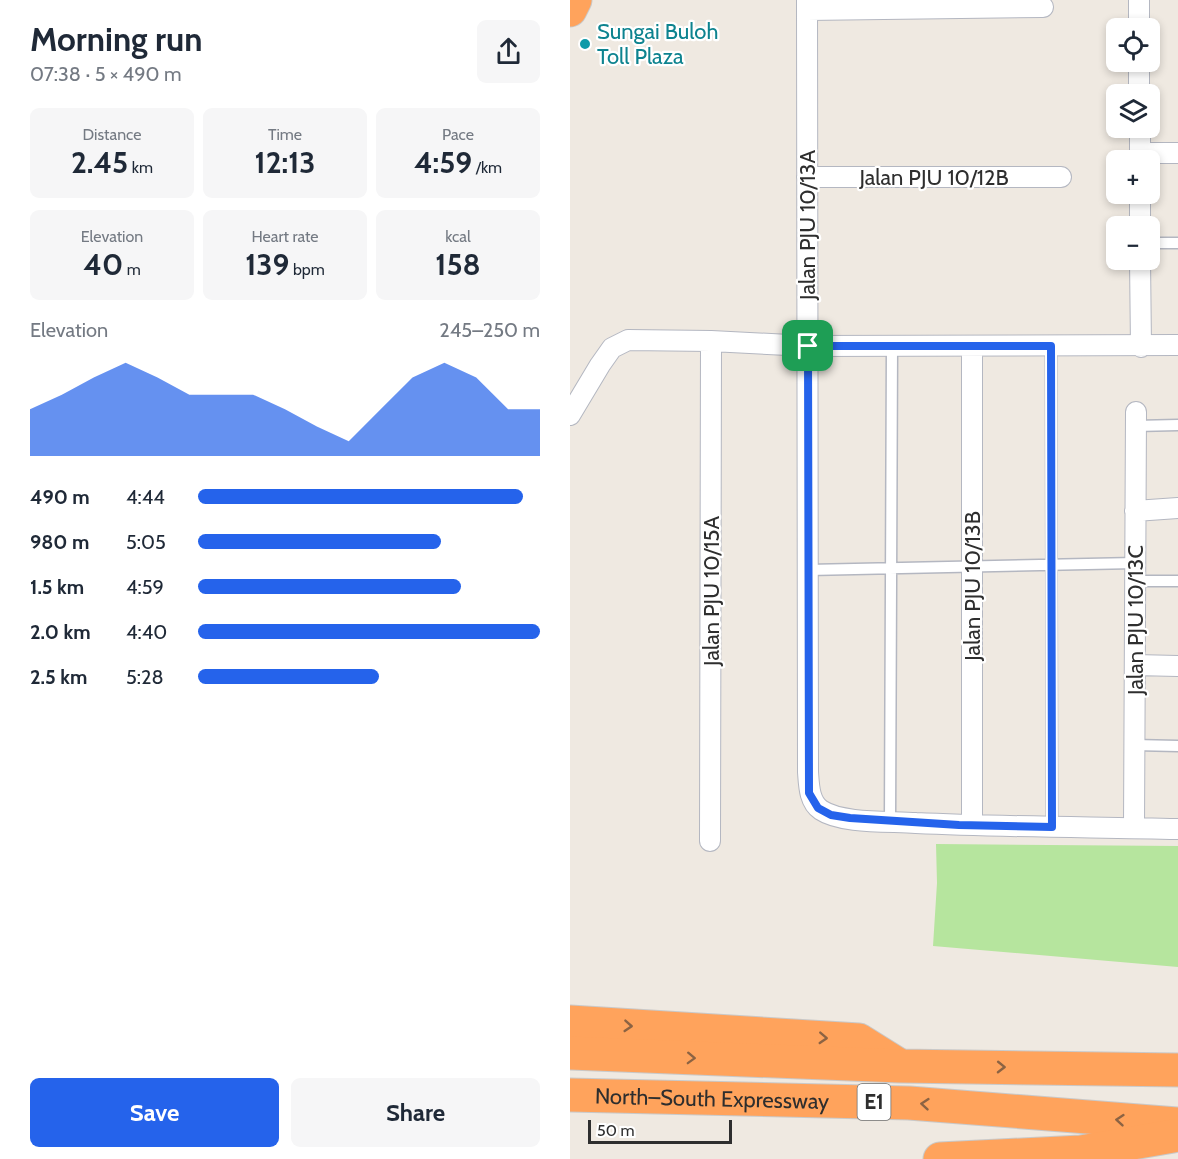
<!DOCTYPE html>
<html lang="en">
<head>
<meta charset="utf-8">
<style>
	:root { --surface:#fff; --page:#f6f6f7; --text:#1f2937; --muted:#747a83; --accent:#2563eb }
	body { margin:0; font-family:Cabin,sans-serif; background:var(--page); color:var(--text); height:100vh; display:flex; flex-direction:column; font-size:22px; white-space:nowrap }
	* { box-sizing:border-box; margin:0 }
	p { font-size:20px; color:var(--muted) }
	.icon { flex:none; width:33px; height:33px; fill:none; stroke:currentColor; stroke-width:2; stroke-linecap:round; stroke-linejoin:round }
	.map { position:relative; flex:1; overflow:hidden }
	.sheet { display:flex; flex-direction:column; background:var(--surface); width:570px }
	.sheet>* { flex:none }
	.tools { position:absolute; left:536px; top:18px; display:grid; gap:12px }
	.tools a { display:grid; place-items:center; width:54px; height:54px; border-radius:9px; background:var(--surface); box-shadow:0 3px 9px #0003; font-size:30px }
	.scale { position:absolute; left:18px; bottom:15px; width:144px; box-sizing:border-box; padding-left:6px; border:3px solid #2e2e2e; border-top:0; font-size:16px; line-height:21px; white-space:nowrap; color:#2e2e2e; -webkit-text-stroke:4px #fff; paint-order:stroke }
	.pin { position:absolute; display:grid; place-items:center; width:51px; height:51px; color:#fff; margin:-26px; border-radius:12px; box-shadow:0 3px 9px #0006 }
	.round { display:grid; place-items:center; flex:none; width:63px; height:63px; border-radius:9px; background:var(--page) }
	.overview { display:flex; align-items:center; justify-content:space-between; height:102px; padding:0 30px }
	h1 { font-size:33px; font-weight:700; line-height:45px }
	.figures { display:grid; grid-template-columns:repeat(3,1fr); gap:9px; height:102px; padding:6px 30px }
	.figures div { display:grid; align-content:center; border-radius:9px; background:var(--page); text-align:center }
	.figures b { font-size:30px; font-weight:700 }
	.figures small { font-size:16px; font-weight:400 }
	.figures p { font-size:16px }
	.chart { height:168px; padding:12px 30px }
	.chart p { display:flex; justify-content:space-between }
	.chart svg { width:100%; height:108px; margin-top:6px; fill:var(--accent); opacity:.7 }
	.button { display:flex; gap:12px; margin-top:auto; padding:12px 30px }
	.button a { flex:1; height:69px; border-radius:9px; background:var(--accent); color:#fff; font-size:24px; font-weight:700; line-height:69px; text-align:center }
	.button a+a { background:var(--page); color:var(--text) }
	ul { padding:0 30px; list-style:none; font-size:20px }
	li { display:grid; grid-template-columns:96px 72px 1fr; align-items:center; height:45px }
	li i { height:15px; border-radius:8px; background:var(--accent) }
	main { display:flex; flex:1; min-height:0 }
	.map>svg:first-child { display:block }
	.green { fill:#b6e59e }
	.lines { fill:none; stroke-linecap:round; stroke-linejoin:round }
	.service-casing { stroke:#b4b7c1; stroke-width:13 }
	.minor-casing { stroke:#b4b7c1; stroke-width:22 }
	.motorway-casing { stroke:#c9c9c9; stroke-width:35 }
	.service { stroke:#fff; stroke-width:10 }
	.minor { stroke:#fff; stroke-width:20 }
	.motorway { stroke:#ffa35c; stroke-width:33 }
	.oneway { stroke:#8c6343 }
	.route-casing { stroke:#fff; stroke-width:12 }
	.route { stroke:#2563eb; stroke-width:8 }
	.culture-dot { fill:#0f9aa8; stroke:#fff; stroke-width:2 }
	.labels { text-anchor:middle; stroke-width:4.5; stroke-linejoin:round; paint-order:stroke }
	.shield { fill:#fff; stroke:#6d6d6d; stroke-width:1.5 }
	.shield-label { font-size:21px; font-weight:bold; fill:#2e2e2e }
	.culture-label { font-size:22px; fill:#0d838f; stroke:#fff; text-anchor:start }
	.street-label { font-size:22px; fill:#2e2e2e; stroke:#fff }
</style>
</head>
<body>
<main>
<section class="sheet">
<div class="overview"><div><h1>Morning run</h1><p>07:38 · 5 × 490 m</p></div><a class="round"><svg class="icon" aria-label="share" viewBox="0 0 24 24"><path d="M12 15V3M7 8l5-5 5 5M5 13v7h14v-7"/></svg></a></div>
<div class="figures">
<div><p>Distance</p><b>2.45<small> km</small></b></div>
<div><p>Time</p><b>12:13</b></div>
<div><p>Pace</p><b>4:59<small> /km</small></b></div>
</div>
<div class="figures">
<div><p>Elevation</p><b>40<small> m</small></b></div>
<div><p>Heart rate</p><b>139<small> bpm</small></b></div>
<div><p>kcal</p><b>158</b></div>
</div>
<div class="chart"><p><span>Elevation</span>245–250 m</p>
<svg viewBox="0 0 160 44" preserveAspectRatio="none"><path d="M0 44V25L10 19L20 12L30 6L40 12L50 19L60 19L70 19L80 25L90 32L100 38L110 25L120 12L130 6L140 12L150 25L160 25V44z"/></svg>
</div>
<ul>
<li><b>490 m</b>4:44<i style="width:95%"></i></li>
<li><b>980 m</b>5:05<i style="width:71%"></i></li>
<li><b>1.5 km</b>4:59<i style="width:77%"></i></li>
<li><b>2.0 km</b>4:40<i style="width:100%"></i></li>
<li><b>2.5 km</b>5:28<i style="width:53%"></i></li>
</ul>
<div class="button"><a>Save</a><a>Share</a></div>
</section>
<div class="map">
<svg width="608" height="1159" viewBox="0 0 608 1159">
	<rect width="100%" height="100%" fill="#efe9e1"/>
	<path class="green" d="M366,844L608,846V967L363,946L367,883Z"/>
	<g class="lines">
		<defs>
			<path id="service" d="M579,243H608
				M481,346L482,827
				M565,426L608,425
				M238,570L565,563
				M565,581H608
				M564,745L608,746
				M320,821L322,346"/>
			<path id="minor" d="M237,0L238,772C239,785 239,802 251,810C272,824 320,821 346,823C433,827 521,827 608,829
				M569,0V28
				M237,10L473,7
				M569,62V94
				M570,128V160
				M570,153H608
				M237,177H491
				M570,194V226
				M570,260L571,347
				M402,346V825
				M0,415L30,365L42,348L58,340L141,341L238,346L608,345
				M565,511L608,508
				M565,665L608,666
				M564,828L566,412
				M140,841L141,341"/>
			<g id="motorway">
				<path d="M0,10L5,0"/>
				<path d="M0,1022L289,1040L329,1065"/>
				<path d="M0,1053L330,1066L608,1070"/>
				<path id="s1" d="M0,1095L339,1103L608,1124"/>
				<path d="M370,1159L511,1152L603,1136"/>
			</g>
		</defs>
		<use href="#service" class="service-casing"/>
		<use href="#minor" class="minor-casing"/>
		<use href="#motorway" class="motorway-casing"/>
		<use href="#service" class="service"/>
		<use href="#minor" class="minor"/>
		<use href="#motorway" class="motorway"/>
	</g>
	<defs><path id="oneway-chevron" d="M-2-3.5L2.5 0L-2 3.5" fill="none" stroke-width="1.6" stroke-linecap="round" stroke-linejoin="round" transform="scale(1.5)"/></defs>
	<g class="oneway">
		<use href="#oneway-chevron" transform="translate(58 1026) rotate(4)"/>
		<use href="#oneway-chevron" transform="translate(253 1038) rotate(3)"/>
		<use href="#oneway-chevron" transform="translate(121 1058) rotate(2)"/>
		<use href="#oneway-chevron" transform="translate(431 1067) rotate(1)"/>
		<use href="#oneway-chevron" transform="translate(355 1104) rotate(-175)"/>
		<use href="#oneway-chevron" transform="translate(550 1120) rotate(-175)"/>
	</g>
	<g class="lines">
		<defs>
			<path id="route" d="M238,346H481L482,827L389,825L280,818L261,815L248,808L239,793Z"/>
		</defs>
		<use href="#route" class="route-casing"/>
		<use href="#route" class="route"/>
	</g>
	<circle class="culture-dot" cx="15" cy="44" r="6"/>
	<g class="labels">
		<rect class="shield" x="287.5" y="1084" width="33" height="36" rx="4.5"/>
		<g class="shield-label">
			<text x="304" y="1109">E1</text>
		</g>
		<g class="culture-label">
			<text x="27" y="39">Sungai Buloh<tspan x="27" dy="25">Toll Plaza</tspan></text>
		</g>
		<g class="street-label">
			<text x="364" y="185">Jalan PJU 10/12B</text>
			<text transform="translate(237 225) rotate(-90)" y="8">Jalan PJU 10/13A</text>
			<text transform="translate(402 586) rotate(-90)" y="8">Jalan PJU 10/13B</text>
			<text transform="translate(141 591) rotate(-90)" y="8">Jalan PJU 10/15A</text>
			<text transform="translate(565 620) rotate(-90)" y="8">Jalan PJU 10/13C</text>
			<text dy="8" stroke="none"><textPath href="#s1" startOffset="142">North–South Expressway</textPath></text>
		</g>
	</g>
</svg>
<div class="tools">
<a><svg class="icon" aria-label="locate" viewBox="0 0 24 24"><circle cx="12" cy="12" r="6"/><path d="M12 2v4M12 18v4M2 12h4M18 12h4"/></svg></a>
<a><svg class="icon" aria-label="layers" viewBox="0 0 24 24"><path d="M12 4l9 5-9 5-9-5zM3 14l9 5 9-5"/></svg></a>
<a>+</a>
<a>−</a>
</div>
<div class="scale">50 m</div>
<div class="pin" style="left:238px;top:346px;background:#1e9e55"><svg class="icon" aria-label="arrive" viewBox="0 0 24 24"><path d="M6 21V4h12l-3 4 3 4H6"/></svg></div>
</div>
</main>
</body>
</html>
